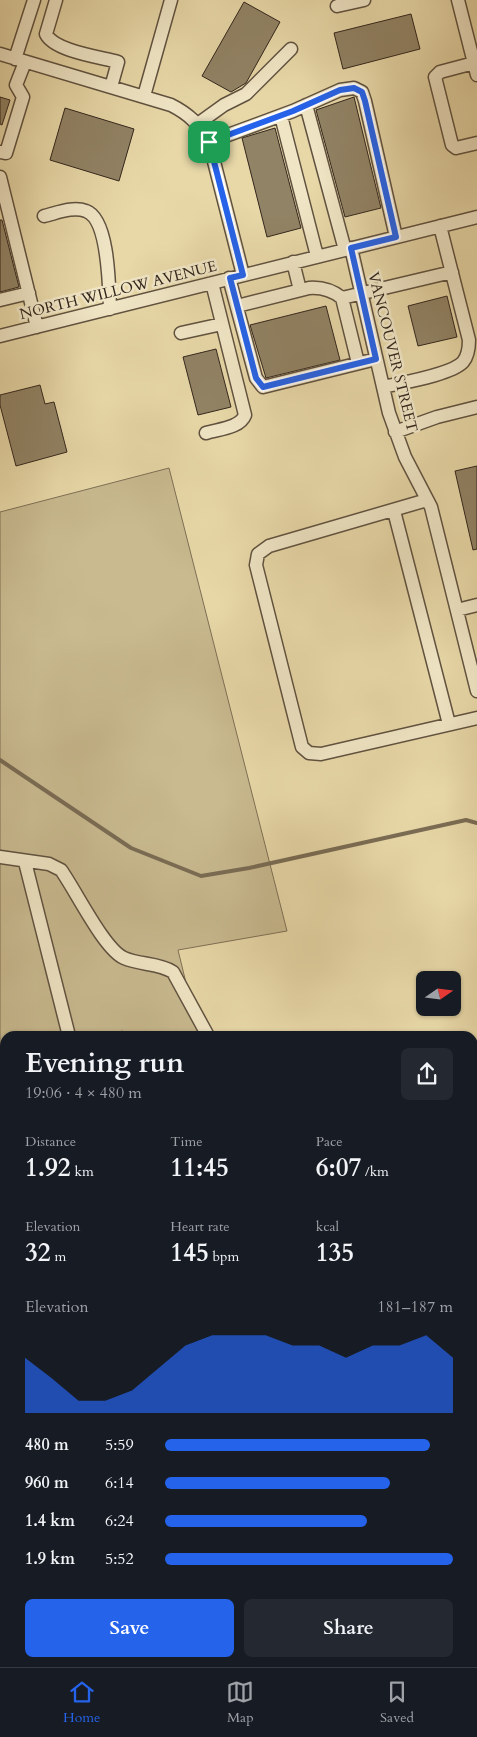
<!DOCTYPE html>
<html lang="en">
<head>
<meta charset="utf-8">
<style>
	:root { --surface:#171b24; --page:#242831; --text:#f1f3f6; --muted:#9ea1a6; --line:#363941; --accent:#2563eb }
	body { margin:0; font-family:Cardo,serif; background:var(--page); color:var(--text); height:100vh; display:flex; flex-direction:column; font-size:19px; white-space:nowrap }
	* { box-sizing:border-box; margin:0 }
	p { font-size:16px; color:var(--muted) }
	.icon { flex:none; width:28px; height:28px; fill:none; stroke:currentColor; stroke-width:2; stroke-linecap:round; stroke-linejoin:round }
	.map { position:relative; flex:1; overflow:hidden }
	.panel { position:absolute; left:0px; top:1031px; width:478px; height:636px; display:flex; flex-direction:column; background:var(--surface); border-radius:15px 15px 0 0; box-shadow:0 1px 4px #0004 }
	.panel>* { flex:none }
	.needle { width:32px; rotate:76deg }
	.tools { position:absolute; left:416px; top:971px; display:grid; gap:10px }
	.tools a { display:grid; place-items:center; width:45px; height:45px; border-radius:8px; background:var(--surface); box-shadow:0 1px 4px #0004; font-size:25px }
	.pin { position:absolute; display:grid; place-items:center; width:42px; height:42px; color:#fff; margin:-21px; border-radius:10px; box-shadow:0 2px 8px #0006 }
	.round { display:grid; place-items:center; flex:none; width:52px; height:52px; border-radius:8px; background:var(--page) }
	.head { display:flex; align-items:center; justify-content:space-between; height:85px; padding:0 25px }
	h1 { font-size:28px; font-weight:700; line-height:38px }
	.metrics { display:grid; grid-template-columns:repeat(3,1fr); gap:8px; height:85px; padding:5px 25px }
	.metrics div { display:grid; align-content:center }
	.metrics b { font-size:25px; font-weight:700 }
	.metrics small { font-size:14px; font-weight:400 }
	.metrics p { font-size:14px }
	.chart { height:140px; padding:10px 25px }
	.chart p { display:flex; justify-content:space-between }
	.chart svg { width:100%; height:90px; margin-top:5px; fill:var(--accent); opacity:.7 }
	.action { display:flex; gap:10px; margin-top:auto; padding:10px 25px }
	.action a { flex:1; height:58px; border-radius:8px; background:var(--accent); color:#fff; font-size:20px; font-weight:700; line-height:58px; text-align:center }
	.action a+a { background:var(--page); color:var(--text) }
	ul { padding:0 25px; list-style:none; font-size:16px }
	li { display:grid; grid-template-columns:80px 60px 1fr; align-items:center; height:38px }
	li i { height:12px; border-radius:6px; background:var(--accent) }
	.dock { display:flex; justify-content:space-around; align-items:center; height:70px; border-top:1px solid var(--line); background:var(--surface); font-size:14px; color:var(--muted) }
	.dock a { display:grid; justify-items:center; gap:2px }
	.dock .on { color:var(--accent) }
	.map>svg:first-child { display:block }
	.green { fill:#c9ba90; stroke:#7e7056 }
	.lines { fill:none; stroke-linecap:round; stroke-linejoin:round }
	.stream { stroke:#7a6c54; stroke-width:4 }
	.building { fill:#918365; stroke:#32261d }
	.minor-casing { stroke:#605240; stroke-width:15 }
	.path { stroke:#32261d; stroke-width:2; stroke-dasharray:1 2.5; stroke-linecap:butt }
	.minor { stroke:#f0e6c6; stroke-width:12 }
	.rail-casing { stroke:#32261d; stroke-width:5.5 }
	.rail { stroke:#f0e6c6; stroke-width:4; stroke-dasharray:11; stroke-linecap:butt }
	.route-casing { stroke:#fff; stroke-width:10 }
	.route { stroke:#2563eb; stroke-width:6 }
	.labels { text-anchor:middle; stroke-width:5; stroke-linejoin:round; paint-order:stroke }
	.street-label { font-size:15px; fill:#32261d; stroke:#f0e6c6 }
</style>
</head>
<body>
<div class="map">
<svg width="477" height="1667" viewBox="0 0 477 1667">
	<rect width="100%" height="100%" fill="#e8d8a8"/>
	<filter id="stains"><feTurbulence type="fractalNoise" baseFrequency=".004" numOctaves="4"/><feColorMatrix values="0 0 0 0 .2 0 0 0 0 .09 0 0 0 0 .02 0 0 0 .5 -.17"/></filter>
	<radialGradient id="worn" r=".72"><stop offset=".6" stop-color="#630" stop-opacity="0"/><stop offset="1" stop-color="#630" stop-opacity=".3"/></radialGradient>
	<path class="green" d="M169,468L287,931L178,950L199,1036H5V1221L0,1223V512Z
		M0,1444L5,1446V1662L51,1663L53,1667H0Z"/>
	<g class="lines">
		<path class="stream" d="M0,760L131,848L201,876L249,868L466,820L477,823"/>
	</g>
	<path class="building" d="M244,2L280,22L246,83L231,92L202,76Z
		M411,14L420,49L343,69L334,33Z
		M0,97L10,100L2,125L0,124Z
		M354,97L381,208L345,217L316,110Z
		M65,108L134,129L119,181L50,160Z
		M275,128L301,228L267,237L242,138Z
		M0,220H2L19,287L0,292Z
		M447,296L457,337L418,346L408,306Z
		M326,306L340,360L266,378L250,325Z
		M216,349L231,407L198,415L183,357Z
		M40,385L45,404L54,402L67,452L16,466L0,405V395Z
		M477,466V549L473,550L455,471Z"/>
	<g class="lines">
		<defs>
			<path id="minor" d="M56,0L46,34C54,51 100,57 118,62L111,87
				M458,0L477,75
				M337,6L364,0
				M0,54L171,105C189,114 199,124 209,142L243,275
				M15,59L34,0
				M474,63L440,72L435,77L452,145L456,148L477,143
				M144,96L171,0
				M306,105L345,250
				M281,116L317,256
				M199,123L224,105L246,94L291,49
				M209,142L293,111L340,90L354,88L362,92L365,101L396,237
				M0,152L6,153L23,97L16,85L25,62
				M0,177L37,327
				M44,216C57,213 73,206 86,211C109,219 109,287 110,309
				M351,248L389,413L405,457L431,507L477,691
				M293,262L300,290
				M229,278L256,378L263,387L376,359
				M342,298L452,272
				M0,300L29,293
				M237,306L309,288C322,287 332,290 342,298L358,363
				M181,333L222,324
				M0,336L477,217
				M383,387C400,383 451,375 463,362C468,356 469,347 469,340L440,226
				M395,432L437,417L477,407
				M206,433C219,429 240,428 245,415L212,283
				M427,500L269,546L258,554L256,565L302,747L309,753L321,754L477,718
				M394,511L449,724
				M457,610L477,605
				M0,857L49,864L61,870C76,891 104,949 124,958C140,965 159,963 173,972L208,1036
				M25,862L69,1036
				M0,1095L5,1096
				M472,1131L477,1130
				M472,1178L477,1176
				M472,1199L477,1198
				M472,1224L477,1223
				M0,1251L5,1249
				M472,1523L477,1524
				M160,1662L161,1667"/>
		</defs>
		<use href="#minor" class="minor-casing"/>
		<path class="path" d="M118,1036L122,1030"/>
		<use href="#minor" class="minor"/>
		<defs>
			<path id="rail" d="M421,1662L422,1667
				M432,1662L433,1667
				M444,1662L445,1667"/>
		</defs>
		<use href="#rail" class="rail-casing"/>
		<use href="#rail" class="rail"/>
	</g>
	<g class="lines">
		<defs>
			<path id="route" d="M354,88L362,92L365,101L396,237L351,248L376,359L263,387L256,378L230,278L243,275L209,142L293,111L340,90Z"/>
		</defs>
		<use href="#route" class="route-casing"/>
		<use href="#route" class="route"/>
	</g>
	<g class="labels">
		<g class="street-label">
			<text transform="translate(118 290) rotate(-14)" y="5">NORTH WILLOW AVENUE</text>
			<text transform="translate(393 352) rotate(76)" y="5">VANCOUVER STREET</text>
		</g>
	</g>
	<rect width="100%" height="100%" filter="url(#stains)"/>
	<rect width="100%" height="100%" fill="url(#worn)"/>
</svg>
<div class="tools">
<a><svg class="needle" viewBox="-14 -14 28 28"><path d="M0-13l5 13h-10z" fill="#e53935"/><path d="M0 13l5-13h-10z" fill="#9ea1a6"/></svg></a>
</div>
<div class="pin" style="left:209px;top:142px;background:#1e9e55"><svg class="icon" aria-label="arrive" viewBox="0 0 24 24"><path d="M6 21V4h12l-3 4 3 4H6"/></svg></div>
<section class="panel">
<div class="head"><div><h1>Evening run</h1><p>19:06 · 4 × 480 m</p></div><a class="round"><svg class="icon" aria-label="share" viewBox="0 0 24 24"><path d="M12 15V3M7 8l5-5 5 5M5 13v7h14v-7"/></svg></a></div>
<div class="metrics">
<div><p>Distance</p><b>1.92<small> km</small></b></div>
<div><p>Time</p><b>11:45</b></div>
<div><p>Pace</p><b>6:07<small> /km</small></b></div>
</div>
<div class="metrics">
<div><p>Elevation</p><b>32<small> m</small></b></div>
<div><p>Heart rate</p><b>145<small> bpm</small></b></div>
<div><p>kcal</p><b>135</b></div>
</div>
<div class="chart"><p><span>Elevation</span>181–187 m</p>
<svg viewBox="0 0 160 44" preserveAspectRatio="none"><path d="M0 44V17L10 27L20 38L30 38L40 33L50 22L60 11L70 6L80 6L90 6L100 11L110 11L120 17L130 11L140 11L150 6L160 17V44z"/></svg>
</div>
<ul>
<li><b>480 m</b>5:59<i style="width:92%"></i></li>
<li><b>960 m</b>6:14<i style="width:78%"></i></li>
<li><b>1.4 km</b>6:24<i style="width:70%"></i></li>
<li><b>1.9 km</b>5:52<i style="width:100%"></i></li>
</ul>
<div class="action"><a>Save</a><a>Share</a></div>
</section>
</div>
<nav class="dock">
<a class="on"><svg class="icon" aria-label="home" viewBox="0 0 24 24"><path d="M3 11l9-7 9 7M6 9v11h12V9"/></svg>Home</a>
<a><svg class="icon" aria-label="map" viewBox="0 0 24 24"><path d="M3 6l6-2 6 2 6-2v14l-6 2-6-2-6 2zM9 4v14M15 6v14"/></svg>Map</a>
<a><svg class="icon" aria-label="saved" viewBox="0 0 24 24"><path d="M7 4h10v16l-5-4-5 4z"/></svg>Saved</a>
</nav>
</body>
</html>
